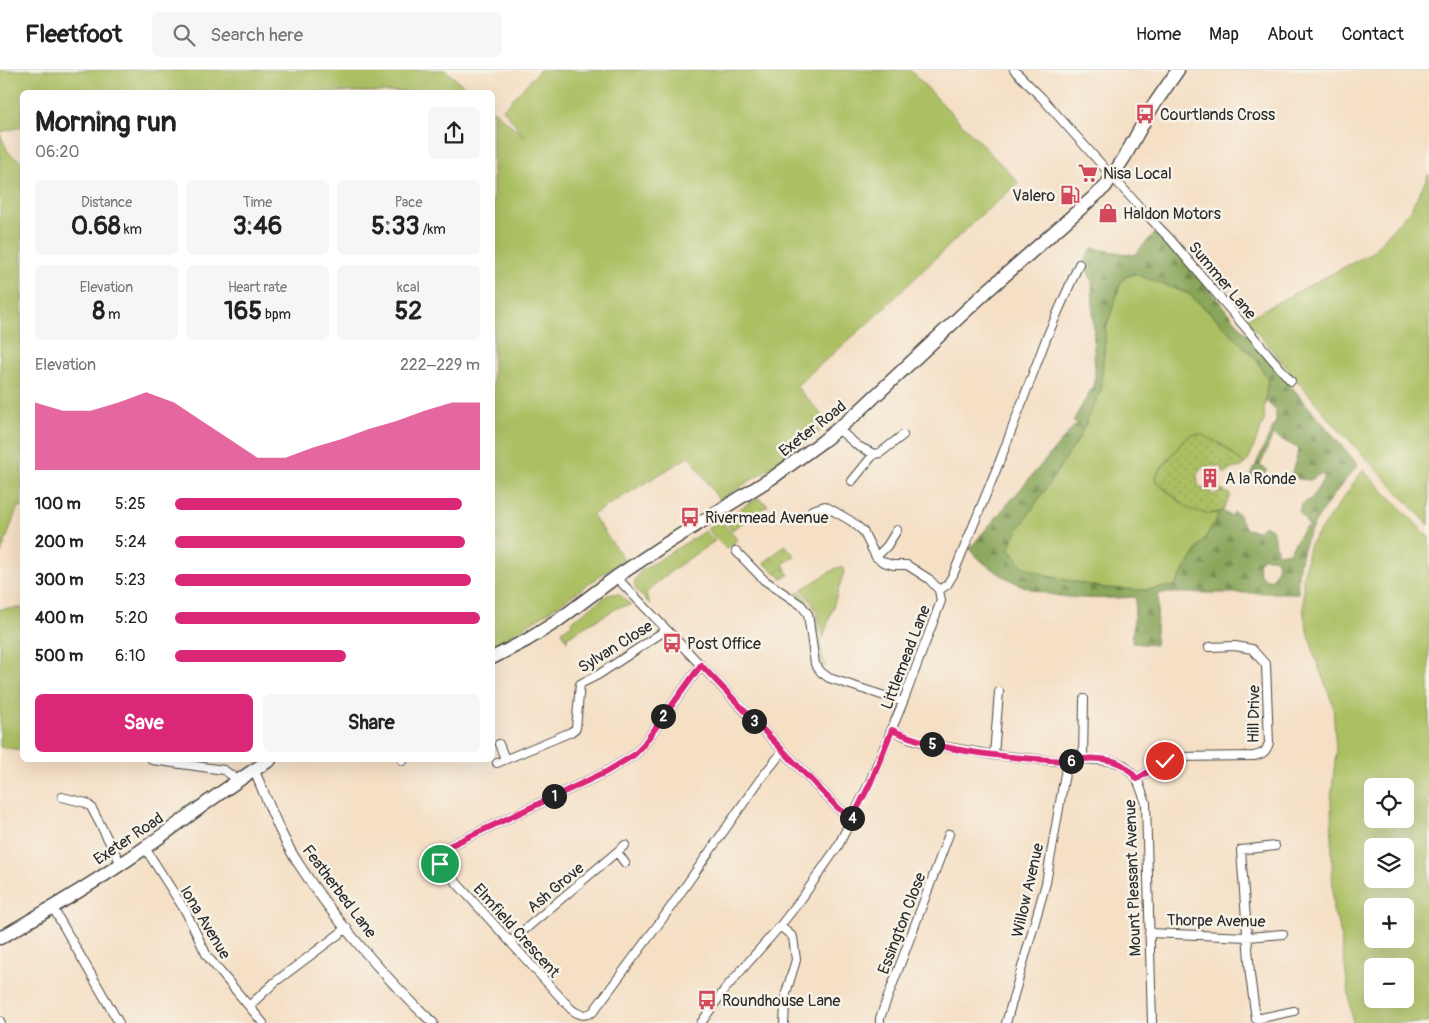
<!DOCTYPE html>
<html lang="en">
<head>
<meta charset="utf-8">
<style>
	:root { --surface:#fff; --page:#f6f6f6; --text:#222; --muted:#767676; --line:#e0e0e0; --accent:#db2777 }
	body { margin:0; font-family:Pangolin,sans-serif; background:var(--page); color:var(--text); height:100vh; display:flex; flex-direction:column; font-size:19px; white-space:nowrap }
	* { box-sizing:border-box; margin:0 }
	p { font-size:16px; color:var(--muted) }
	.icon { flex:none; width:28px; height:28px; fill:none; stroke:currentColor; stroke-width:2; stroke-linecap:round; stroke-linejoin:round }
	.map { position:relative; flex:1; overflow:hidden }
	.drawer { position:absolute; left:20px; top:20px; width:475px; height:672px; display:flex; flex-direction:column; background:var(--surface); border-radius:8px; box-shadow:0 5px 20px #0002 }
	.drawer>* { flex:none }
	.tools { position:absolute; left:1364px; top:708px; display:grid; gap:10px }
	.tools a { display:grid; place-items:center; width:50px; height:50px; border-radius:8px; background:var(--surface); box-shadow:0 5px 20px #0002; font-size:25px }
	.pin { position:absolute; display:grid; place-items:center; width:42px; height:42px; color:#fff; margin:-21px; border:2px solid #fff; border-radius:50%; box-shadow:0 1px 5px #0007 }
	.km { position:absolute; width:25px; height:25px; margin:-12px; border-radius:50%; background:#222; color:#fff; font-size:14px; line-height:25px; text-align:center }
	.round { display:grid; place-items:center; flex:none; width:52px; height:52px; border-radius:8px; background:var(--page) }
	.overview { display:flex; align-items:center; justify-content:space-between; height:85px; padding:0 15px }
	h1 { font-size:28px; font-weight:800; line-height:38px }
	.stats { display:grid; grid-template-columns:repeat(3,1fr); gap:8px; height:85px; padding:5px 15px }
	.stats div { display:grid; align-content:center; border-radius:8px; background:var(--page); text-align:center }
	.stats b { font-size:25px; font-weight:800 }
	.stats small { font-size:14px; font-weight:400 }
	.stats p { font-size:14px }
	.chart { height:140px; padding:10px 15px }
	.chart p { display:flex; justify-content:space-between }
	.chart svg { width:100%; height:90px; margin-top:5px; fill:var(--accent); opacity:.7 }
	.action { display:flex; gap:10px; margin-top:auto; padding:10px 15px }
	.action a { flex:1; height:58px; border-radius:8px; background:var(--accent); color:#fff; font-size:20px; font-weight:800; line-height:58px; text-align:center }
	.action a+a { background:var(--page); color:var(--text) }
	ul { padding:0 15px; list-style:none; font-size:16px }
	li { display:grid; grid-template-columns:80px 60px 1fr; align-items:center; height:38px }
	li i { height:12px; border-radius:6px; background:var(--accent) }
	header { display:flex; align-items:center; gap:30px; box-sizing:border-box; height:70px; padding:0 25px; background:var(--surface); border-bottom:1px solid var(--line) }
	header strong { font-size:24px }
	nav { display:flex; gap:28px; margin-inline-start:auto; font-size:18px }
	.search { width:350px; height:45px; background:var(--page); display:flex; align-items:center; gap:12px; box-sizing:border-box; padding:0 18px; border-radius:8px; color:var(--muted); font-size:19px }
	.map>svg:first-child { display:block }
	.grass { fill:#acc064; stroke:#6c7648; fill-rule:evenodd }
	.forest { fill:url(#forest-firs); stroke:#5a6842; fill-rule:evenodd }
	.park { fill:url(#park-crowns); stroke:#6c7648 }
	.garden { fill:url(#garden-dots); stroke:#6c7648 }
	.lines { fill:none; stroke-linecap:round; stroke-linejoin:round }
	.minor-casing { stroke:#494642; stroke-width:10 }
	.tertiary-casing { stroke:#494642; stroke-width:11 }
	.trunk-casing { stroke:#494642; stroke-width:15 }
	.minor { stroke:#fff; stroke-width:8 }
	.tertiary { stroke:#fff; stroke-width:9 }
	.trunk { stroke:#fff; stroke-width:12 }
	.route-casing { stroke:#fff; stroke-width:10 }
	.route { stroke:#db2777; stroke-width:6 }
	.labels { text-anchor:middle; stroke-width:5; stroke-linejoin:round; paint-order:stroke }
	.poi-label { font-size:16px; fill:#2b2b2b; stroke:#f7f3e8; text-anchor:start }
	.street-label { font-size:16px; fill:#2b2b2b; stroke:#f7f3e8 }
</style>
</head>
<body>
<header>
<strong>Fleetfoot</strong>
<div class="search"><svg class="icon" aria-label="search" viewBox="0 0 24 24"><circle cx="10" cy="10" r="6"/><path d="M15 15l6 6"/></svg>Search here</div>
<nav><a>Home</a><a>Map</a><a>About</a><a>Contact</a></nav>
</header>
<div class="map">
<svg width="1429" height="953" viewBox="0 0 1429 953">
	<defs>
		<pattern id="forest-firs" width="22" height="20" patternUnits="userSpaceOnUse" patternTransform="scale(1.25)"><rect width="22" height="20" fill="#89a65a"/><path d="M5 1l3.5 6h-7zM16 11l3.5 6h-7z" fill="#70874b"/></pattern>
		<pattern id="park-crowns" width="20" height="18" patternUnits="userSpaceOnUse" patternTransform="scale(1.25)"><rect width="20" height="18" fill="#acc064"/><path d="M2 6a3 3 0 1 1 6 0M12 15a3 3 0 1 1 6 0" fill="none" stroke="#8c9c53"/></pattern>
		<pattern id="garden-dots" width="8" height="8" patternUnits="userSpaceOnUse" patternTransform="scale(1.25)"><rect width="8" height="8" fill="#acc064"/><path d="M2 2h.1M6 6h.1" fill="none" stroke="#8c9c53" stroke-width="1.8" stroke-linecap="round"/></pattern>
	</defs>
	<rect width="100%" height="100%" fill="#f7f3e8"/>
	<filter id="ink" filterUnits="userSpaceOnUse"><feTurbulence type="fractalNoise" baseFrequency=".02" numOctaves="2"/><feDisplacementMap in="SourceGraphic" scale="10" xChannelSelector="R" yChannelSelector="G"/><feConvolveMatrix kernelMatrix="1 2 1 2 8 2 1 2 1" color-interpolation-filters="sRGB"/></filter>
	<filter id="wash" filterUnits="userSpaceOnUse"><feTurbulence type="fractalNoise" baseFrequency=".0096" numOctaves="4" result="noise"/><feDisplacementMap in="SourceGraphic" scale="20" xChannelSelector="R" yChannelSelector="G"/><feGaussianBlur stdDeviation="1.12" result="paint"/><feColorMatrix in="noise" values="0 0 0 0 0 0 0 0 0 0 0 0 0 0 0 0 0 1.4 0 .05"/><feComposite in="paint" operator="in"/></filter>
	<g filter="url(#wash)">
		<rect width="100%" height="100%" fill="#f5dfc5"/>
		<path class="grass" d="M0,0H445L471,22H22V57L0,62Z
			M540,0H910L1019,113L980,146L866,255L796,316L830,354L775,395L719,430L690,386L592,445L624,489L551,540L493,576V40L525,67L503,39Z
			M0,64L8,82L22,92V438L18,436L0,486Z
			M1429,104V455L1332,352L1246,249L1371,183L1410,140Z
			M1135,204L1189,224L1242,273L1258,292L1268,310L1264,341L1265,348L1248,391L1244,394L1223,375L1195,364H1192L1184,370L1158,402L1156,412C1175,427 1189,445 1216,443L1218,447L1174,516L1142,520L1104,518L1048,506L1022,496L1010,479L1013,468L1078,370L1101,320L1106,258L1121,213L1125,207Z
			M1363,400L1429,467V953H1353L1339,855L1333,841L1331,729L1336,682L1333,635L1315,587L1304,546L1303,509L1309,476ZM1372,716H1405V749H1372ZM1372,776H1405V809H1372ZM1372,836H1405V869H1372ZM1372,896H1405V929H1372Z
			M758,428L768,435L732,460L722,450Z
			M720,451L738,470L726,479L707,459Z
			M705,461L715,471C691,487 666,503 646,523L650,534C638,522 627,517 641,501Z
			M842,497L844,502L823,569C821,549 816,534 801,520L836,498Z
			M799,521C827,549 812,567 826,595L823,598C810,582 819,558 809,540C806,534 801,529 796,525Z
			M609,524H619L631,535L619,537L612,541L567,567V571L562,561L572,554L571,552Z
			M22,538V680L0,677V539Z"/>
		<path class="forest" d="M1157,161L1201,210L1358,395C1340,415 1315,448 1305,473C1299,489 1297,507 1298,523H1159L1155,575L1132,573L1136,527C1082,530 1038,531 992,499C984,494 976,486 969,479L1076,354L1073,351L1095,313L1092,210L1083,192L1092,178L1134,185ZM1135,204L1189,224L1215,247L1258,292L1268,310L1265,330L1276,341V351L1251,405L1262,407L1268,400L1260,396L1273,365L1299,379L1291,405L1299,409L1311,410L1320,404L1325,406L1312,428L1302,434L1299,441L1309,456L1303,460L1289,482L1278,484L1272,459L1264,455L1258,461L1246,459L1238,444L1234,442L1231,446L1222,441L1216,443L1218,447L1174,517L1144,520L1104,518L1048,506L1022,496L1010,479L1013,468L1078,370L1101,320L1106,258L1121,213L1125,207ZM1262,488H1274C1281,494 1276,501 1273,509L1266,510L1260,505L1258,494Z"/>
		<path class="park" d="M785,475L795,486L783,494L789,505L782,508L764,493Z"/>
		<path class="garden" d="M1192,364C1210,362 1231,383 1244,394L1242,397L1231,399L1225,404L1220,396C1210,397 1204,393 1197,404L1198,415L1206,421L1211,422L1212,425L1221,422V419L1231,425L1222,441L1210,444L1189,439L1155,410V407L1184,370Z"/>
	</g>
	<g filter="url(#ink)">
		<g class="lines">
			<defs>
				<path id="minor" d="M1014,0L1042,28L1144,142L1170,169L1291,311
					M838,359L858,376L874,384L880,383L903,365
					M852,411L874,384
					M736,481L764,510L801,535L808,544L815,594L821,602L829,608L903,632
					M876,487L887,476L897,460
					M616,507L837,737L852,749
					M939,520L947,515L953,505L1001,388L1046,269L1079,194
					M701,595L641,678L634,685L606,702L443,779L438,787L440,794L454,810L571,939C579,945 584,947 593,942L663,848L759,711L783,681
					M892,660L909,668L929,674L994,685L1067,692L1083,689L1112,691L1124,695L1137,709L1146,733L1152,953
					M499,674L505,689
					M994,685L999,622
					M1083,689L1084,629
					M152,690L224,700L238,710
					M402,690L403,691
					M497,693L571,662L576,658L580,614L598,605L666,560
					M1137,709L1165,691L1176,687L1254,686C1263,684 1266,682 1269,673L1266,595L1252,579L1235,576L1209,577
					M62,727L86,733L91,737L121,794
					M1275,776L1241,780L1250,905L1256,949L1294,941
					M145,778L186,842L207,886L263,953
					M617,782L625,793
					M53,838L119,953
					M1149,863L1248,867L1283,864
					M510,872L625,775
					M249,936L275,912L347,858
					M0,951L1,953
					M701,953L725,919L780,856
					M784,953L786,923L796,890L793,867L780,856L802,828L838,776L869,714L903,632L941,531L939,520L929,509L907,495H893L883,492L876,487L863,461L851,451L825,436L812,440
					M880,953V948L949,764
					M1006,953L1046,813L1067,692"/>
				<path id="tertiary" d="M254,700C268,731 279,764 298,793C334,849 384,907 433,953"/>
				<path id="trunk" d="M492,588L527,570L556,552L616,507L661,477L775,406L823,371L857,343L986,222L1105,117L1124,88L1151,39L1178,0
					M0,868C49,840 99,810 146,777C187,748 227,716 270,690"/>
			</defs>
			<use href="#minor" class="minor-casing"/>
			<use href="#tertiary" class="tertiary-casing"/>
			<use href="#trunk" class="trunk-casing"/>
			<use href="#minor" class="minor"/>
			<use href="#tertiary" class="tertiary"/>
			<use href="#trunk" class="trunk"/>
		</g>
	</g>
	<g class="lines" filter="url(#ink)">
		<defs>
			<path id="route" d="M440,794L438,787L443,779L606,702L634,685L641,678L701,595L837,737L852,749L870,714L892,660C939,682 1012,688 1064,691C1070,692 1076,689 1083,689C1092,688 1104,689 1113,691C1124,694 1130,701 1137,709L1165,691"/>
		</defs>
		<use href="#route" class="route-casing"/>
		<use href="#route" class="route"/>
	</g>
	<defs>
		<symbol id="bus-bare" viewBox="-9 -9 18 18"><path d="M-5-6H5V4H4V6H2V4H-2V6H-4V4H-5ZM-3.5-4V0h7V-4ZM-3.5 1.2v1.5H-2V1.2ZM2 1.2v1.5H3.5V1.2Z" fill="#d1495b" stroke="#f7f3e8" stroke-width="2.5" paint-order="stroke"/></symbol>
		<symbol id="supermarket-bare" viewBox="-9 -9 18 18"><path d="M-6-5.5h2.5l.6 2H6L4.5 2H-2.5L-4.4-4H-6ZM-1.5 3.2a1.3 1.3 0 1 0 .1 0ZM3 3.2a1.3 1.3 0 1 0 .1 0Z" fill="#d1495b" stroke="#f7f3e8" stroke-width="2.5" paint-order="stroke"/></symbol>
		<symbol id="fuel-bare" viewBox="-9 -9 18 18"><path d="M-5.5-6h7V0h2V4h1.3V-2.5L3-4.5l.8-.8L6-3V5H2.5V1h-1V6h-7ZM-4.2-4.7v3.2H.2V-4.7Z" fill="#d1495b" stroke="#f7f3e8" stroke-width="2.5" paint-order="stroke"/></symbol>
		<symbol id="shop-bare" viewBox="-9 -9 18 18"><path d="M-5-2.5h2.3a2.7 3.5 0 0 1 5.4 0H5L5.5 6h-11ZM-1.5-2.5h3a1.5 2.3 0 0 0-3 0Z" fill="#d1495b" stroke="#f7f3e8" stroke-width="2.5" paint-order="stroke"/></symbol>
		<symbol id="building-bare" viewBox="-9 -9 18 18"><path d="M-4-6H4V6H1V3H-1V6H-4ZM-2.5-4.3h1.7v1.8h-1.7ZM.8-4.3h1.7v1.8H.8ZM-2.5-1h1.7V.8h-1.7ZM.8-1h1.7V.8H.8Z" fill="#d1495b" stroke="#f7f3e8" stroke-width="2.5" paint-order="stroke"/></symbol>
	</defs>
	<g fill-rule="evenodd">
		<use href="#bus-bare" x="1131" y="30" width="28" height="28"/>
		<use href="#supermarket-bare" x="1074" y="89" width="28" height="28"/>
		<use href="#fuel-bare" x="1056" y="111" width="28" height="28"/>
		<use href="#shop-bare" x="1094" y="129" width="28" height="28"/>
		<use href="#building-bare" x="1196" y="394" width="28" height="28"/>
		<use href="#bus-bare" x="676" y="433" width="28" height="28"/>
		<use href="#bus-bare" x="658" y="559" width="28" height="28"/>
		<use href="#bus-bare" x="693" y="916" width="28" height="28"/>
	</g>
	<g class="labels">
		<g class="poi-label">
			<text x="1160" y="50">Courtlands Cross</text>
			<text x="1103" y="109">Nisa Local</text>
			<text x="1055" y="131" text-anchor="end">Valero</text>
			<text x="1123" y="149">Haldon Motors</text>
			<text x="1225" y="414">A la Ronde</text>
			<text x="705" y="453">Rivermead Avenue</text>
			<text x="687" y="579">Post Office</text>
			<text x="722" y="936">Roundhouse Lane</text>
		</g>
		<g class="street-label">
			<text transform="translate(1223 210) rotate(50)" y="6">Summer Lane</text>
			<text transform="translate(812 358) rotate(-38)" y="6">Exeter Road</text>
			<text transform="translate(615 576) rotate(-32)" y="6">Sylvan Close</text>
			<text transform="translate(905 587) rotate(-69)" y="6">Littlemead Lane</text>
			<text transform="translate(1253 644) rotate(-89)" y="6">Hill Drive</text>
			<text transform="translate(128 768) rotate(-34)" y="6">Exeter Road</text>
			<text transform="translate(1132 808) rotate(-92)" y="6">Mount Pleasant Avenue</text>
			<text transform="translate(555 817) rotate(-40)" y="6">Ash Grove</text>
			<text transform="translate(1027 820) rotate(-77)" y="6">Willow Avenue</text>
			<text transform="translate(340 821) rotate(53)" y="6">Featherbed Lane</text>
			<text transform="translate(1216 850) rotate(1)" y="6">Thorpe Avenue</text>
			<text transform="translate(206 852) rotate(59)" y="6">Iona Avenue</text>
			<text transform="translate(901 853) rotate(-69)" y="6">Essington Close</text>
			<text transform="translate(517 860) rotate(48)" y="6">Elmfield Crescent</text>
		</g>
	</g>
</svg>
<div class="tools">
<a><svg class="icon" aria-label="locate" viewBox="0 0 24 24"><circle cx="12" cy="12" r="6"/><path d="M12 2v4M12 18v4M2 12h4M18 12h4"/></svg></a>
<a><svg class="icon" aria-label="layers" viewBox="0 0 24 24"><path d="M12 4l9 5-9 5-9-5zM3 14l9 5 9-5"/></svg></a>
<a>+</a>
<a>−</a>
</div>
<div class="pin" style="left:440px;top:794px;background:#1e9e55"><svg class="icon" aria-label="arrive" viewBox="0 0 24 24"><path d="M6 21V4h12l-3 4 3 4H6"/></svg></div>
<div class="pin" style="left:1165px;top:691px;background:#d93025"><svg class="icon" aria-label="check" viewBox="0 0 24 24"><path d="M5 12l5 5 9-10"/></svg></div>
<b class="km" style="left:554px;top:726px">1</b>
<b class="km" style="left:663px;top:646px">2</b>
<b class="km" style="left:754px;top:651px">3</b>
<b class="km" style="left:852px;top:748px">4</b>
<b class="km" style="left:932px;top:674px">5</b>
<b class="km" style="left:1071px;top:691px">6</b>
<section class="drawer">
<div class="overview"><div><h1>Morning run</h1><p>06:20</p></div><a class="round"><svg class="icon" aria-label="share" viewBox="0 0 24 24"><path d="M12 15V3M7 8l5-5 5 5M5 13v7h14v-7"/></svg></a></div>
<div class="stats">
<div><p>Distance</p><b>0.68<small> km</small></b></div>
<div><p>Time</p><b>3:46</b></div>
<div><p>Pace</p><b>5:33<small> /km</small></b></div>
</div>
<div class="stats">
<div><p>Elevation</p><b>8<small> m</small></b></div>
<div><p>Heart rate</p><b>165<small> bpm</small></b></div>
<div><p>kcal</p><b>52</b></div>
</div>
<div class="chart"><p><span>Elevation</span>222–229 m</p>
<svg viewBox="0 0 160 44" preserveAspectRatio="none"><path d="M0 44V11L10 15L20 15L30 11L40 6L50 11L60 20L70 29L80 38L90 38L100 33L110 29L120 24L130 20L140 15L150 11L160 11V44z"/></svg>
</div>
<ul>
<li><b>100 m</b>5:25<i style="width:94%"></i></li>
<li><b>200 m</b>5:24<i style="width:95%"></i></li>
<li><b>300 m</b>5:23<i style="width:97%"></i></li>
<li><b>400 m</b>5:20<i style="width:100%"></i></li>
<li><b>500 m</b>6:10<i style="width:56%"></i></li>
</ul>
<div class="action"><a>Save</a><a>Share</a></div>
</section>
</div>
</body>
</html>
